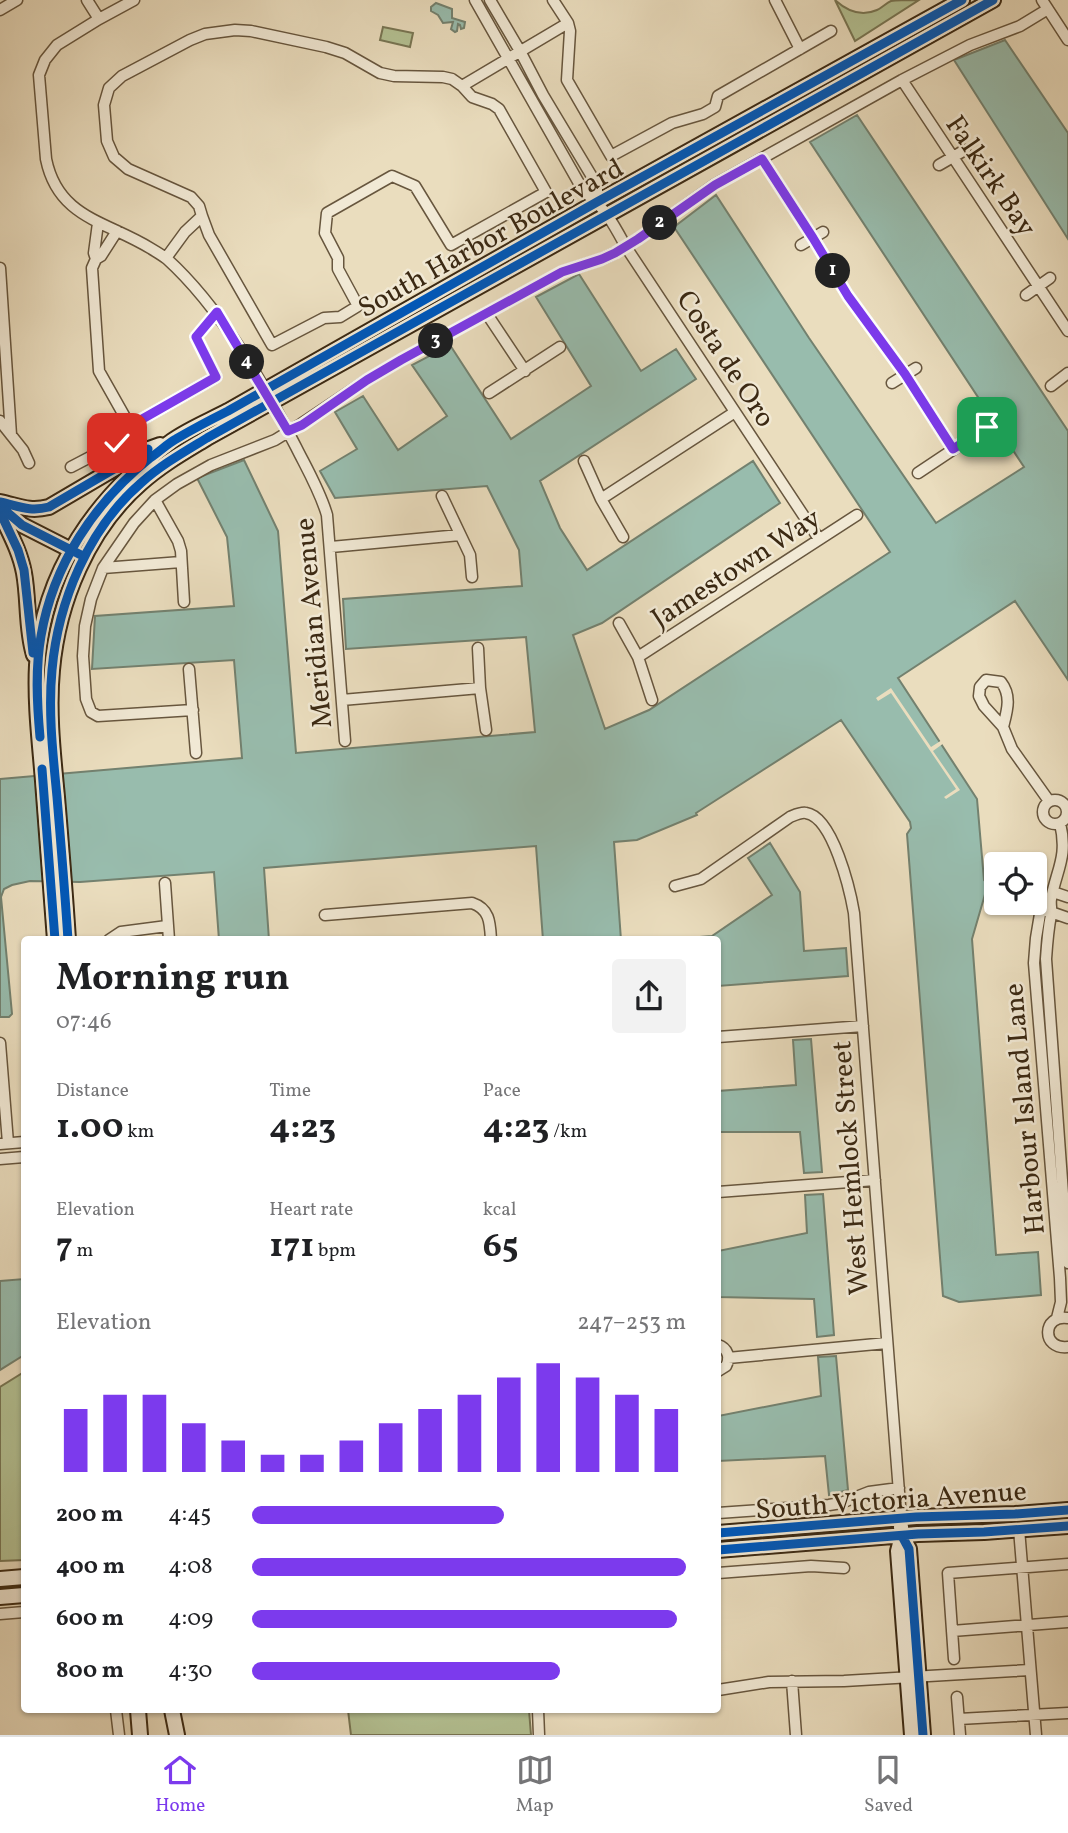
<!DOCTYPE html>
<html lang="en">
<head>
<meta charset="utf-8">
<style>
	:root { --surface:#fff; --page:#f2f2f2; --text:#202124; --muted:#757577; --line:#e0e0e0; --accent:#7c3aed }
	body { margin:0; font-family:Vollkorn,serif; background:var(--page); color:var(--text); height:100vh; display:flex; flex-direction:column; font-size:26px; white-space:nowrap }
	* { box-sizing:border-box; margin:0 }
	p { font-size:23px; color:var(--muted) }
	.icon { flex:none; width:38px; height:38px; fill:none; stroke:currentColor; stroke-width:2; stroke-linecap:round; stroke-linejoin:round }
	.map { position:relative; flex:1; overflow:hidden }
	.panel { position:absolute; left:21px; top:936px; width:700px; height:777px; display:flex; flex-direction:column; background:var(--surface); border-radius:7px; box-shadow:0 2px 5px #0004 }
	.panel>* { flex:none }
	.buttons { position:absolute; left:984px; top:852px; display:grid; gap:14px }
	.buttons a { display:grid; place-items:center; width:63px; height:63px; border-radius:7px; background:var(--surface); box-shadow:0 2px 5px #0004; font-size:35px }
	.pin { position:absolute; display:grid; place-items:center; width:60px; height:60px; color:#fff; margin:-30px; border-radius:14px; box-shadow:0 4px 10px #0006 }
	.km { position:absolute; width:35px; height:35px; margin:-18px; border-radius:50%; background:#222; color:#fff; font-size:19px; line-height:35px; text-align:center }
	.round { display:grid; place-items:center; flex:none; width:74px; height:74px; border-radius:7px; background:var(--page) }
	.summary { display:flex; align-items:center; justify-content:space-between; height:119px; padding:0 35px }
	h1 { font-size:38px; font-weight:700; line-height:52px }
	.figures { display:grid; grid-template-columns:repeat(3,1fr); gap:10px; height:119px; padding:7px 35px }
	.figures div { display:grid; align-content:center }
	.figures b { font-size:35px; font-weight:700 }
	.figures small { font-size:19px; font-weight:400 }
	.figures p { font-size:19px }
	.chart { height:196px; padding:14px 35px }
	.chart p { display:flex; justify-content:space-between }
	.chart svg { width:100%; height:126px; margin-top:7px; stroke:var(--accent); stroke-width:6 }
	ul { padding:0 35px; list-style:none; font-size:23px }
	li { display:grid; grid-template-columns:112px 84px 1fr; align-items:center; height:52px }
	li i { height:18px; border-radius:9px; background:var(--accent) }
	.menu { display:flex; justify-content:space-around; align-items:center; height:98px; border-top:2px solid var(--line); background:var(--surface); font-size:19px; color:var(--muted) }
	.menu a { display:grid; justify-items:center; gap:4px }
	.menu .active { color:var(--accent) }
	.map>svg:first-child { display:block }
	.green { fill:#b4c294; stroke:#787654; stroke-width:2 }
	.water { fill:#98bcad; stroke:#73816f; stroke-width:2 }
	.pier { fill:#eaddbe }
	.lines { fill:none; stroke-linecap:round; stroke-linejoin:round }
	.street-casing { stroke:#67563e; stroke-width:13 }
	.secondary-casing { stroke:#3b2913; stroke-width:18 }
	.street { stroke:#f1e9d5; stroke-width:10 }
	.secondary { stroke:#f1e9d5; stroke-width:14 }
	.cycleway-casing { stroke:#f1e9d5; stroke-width:13 }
	.cycleway { stroke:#0057b8; stroke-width:9 }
	.route-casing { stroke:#fff; stroke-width:14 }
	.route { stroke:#7c3aed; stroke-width:9 }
	.labels { text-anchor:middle; stroke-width:5; stroke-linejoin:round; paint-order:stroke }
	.street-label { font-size:28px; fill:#3b2913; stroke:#f1e9d5 }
</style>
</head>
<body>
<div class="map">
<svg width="1068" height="1735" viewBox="0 0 1068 1735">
	<rect width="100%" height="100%" fill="#eaddbe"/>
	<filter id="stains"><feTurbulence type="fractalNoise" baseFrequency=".00286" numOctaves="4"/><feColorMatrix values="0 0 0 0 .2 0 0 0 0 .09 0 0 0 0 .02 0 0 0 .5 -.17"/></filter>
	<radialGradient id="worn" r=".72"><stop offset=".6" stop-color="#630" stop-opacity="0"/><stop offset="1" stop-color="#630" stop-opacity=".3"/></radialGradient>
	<path class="green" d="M835,0C847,11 861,17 877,10C882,8 886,3 891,1C898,0 911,0 919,0L855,41Z
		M383,27L413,33L410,47L380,40Z
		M24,1372V1560L0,1561V1387Z
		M348,1710H529L531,1735H351Z"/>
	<path class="water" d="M436,3L452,9V18L465,22L464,28L461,29L460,25L458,24L457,31L455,32L451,29L453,22L443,23L438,15L431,11V7Z
		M1005,40L1068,133V239L954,60Z
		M857,115L1068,431V680L1015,601L898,678L977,799L984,880L988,884L972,939L996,1255L1038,1252L1041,1295L959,1302L943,1296L907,834L911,828L910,822L841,720L696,813L697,815L637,840L614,842L621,940H543L536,846L264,868L269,940H219L214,872L80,882L30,881L12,885L4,889L1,897L12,1014L9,1017H0V779L242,758L234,660L92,669L95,616L234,606L227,537L197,478L244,460L278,531L296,753L535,732L526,637L346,649L343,599L522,586L519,550L487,486L335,498L320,471L357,449L335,412L363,396L398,450L447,416L412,365L450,345L511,439L591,386L536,297L579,274L641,371L676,349L696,379L540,481L560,528L587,570L753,461L780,503L602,623L573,635L605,729L649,710L890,552L674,227L716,195L809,338L936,523L1024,467L810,142Z
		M770,843L800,892L804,951L846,948L848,976L718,986V940H662L712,936L772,895L748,858Z
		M811,1039L822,1172L804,1173L800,1132H718V1091L796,1085L793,1040Z
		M823,1194L834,1335L817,1337L814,1299L718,1297V1251L807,1233L805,1195Z
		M24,1279V1355L0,1370V1281Z
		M836,1356L848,1490L829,1495L825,1456L718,1461V1416L821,1396L818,1357Z"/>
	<path class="pier" d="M891,688L931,747L942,740L944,743L933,751L960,790L946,799L944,797L956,789L891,693L878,701L876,698Z"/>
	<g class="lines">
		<defs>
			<path id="street" d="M87,0L99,19
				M134,0L99,19L57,45L45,60L39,75L46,159C58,218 106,221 150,248C155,251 162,255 167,259C221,308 263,383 296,447C307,469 320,491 327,515L345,741
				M475,0L584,192C605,207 614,225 626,247L819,539
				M490,0L520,51L543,95L597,185V202
				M553,0L568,23L570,31L567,80L611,156L672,123L703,114L715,107L718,96L831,31
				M775,0L800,49
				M1042,0L1068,40
				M0,10L17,0
				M902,80L1068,331
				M462,86L568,23
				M762,159L813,238L848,296L905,374L953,449
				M939,165L965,150
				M98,223L94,253L96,259L92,268L99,371L130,426
				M801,245L823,232
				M166,258L185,232L202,216L199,206L191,197L128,169L114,157L107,141L104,105L109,88L122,76L190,40L205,34L235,30L251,31L326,47L345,53L380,73L394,76L443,77L452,79L462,86L472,97L492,104L499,109L546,192L451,245L415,186L392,176L327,213L325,233L338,258V269L358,306L340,317L324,318L272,345L209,235L202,216
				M96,259L101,256L117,231
				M0,268L11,435
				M1026,295L1050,278
				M487,314L525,371
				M892,383L916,368
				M1051,386L1068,373
				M489,393L560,347
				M0,421L23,450L29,463
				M584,461L601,499L623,537
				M71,467L117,443L130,426L216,377L196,337L217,312
				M918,473L987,427
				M442,496L470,555L472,577
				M601,499L735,412
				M155,500L178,541L181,551L184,602
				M331,547L460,535
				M103,568L181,562
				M619,623L638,657L652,700
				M478,648L480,688L486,730
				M638,657L857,515
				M189,669L196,753
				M342,700L480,688
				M193,710L98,716L91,712L86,699L83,656L85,626L91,599L103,568L134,523L155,500L177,484L211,465L275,440L301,424L367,380L401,360L562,272L602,259L615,253L638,239L714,185L902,80L970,45L1020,26L1048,9
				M1003,727C1007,711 1012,696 1001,682L986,680L980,687L979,696L984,706L1003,727L1012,749L1049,801
				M1043 812a12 12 0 1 1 24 0a12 12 0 1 1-24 0Z
				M1060,823C1068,857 1057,868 1051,899C1050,904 1052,910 1051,915C1048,930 1047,944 1046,959L1068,1263
				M165,883L169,940
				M675,886L701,879L790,817C795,815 801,812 806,813C833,817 850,890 854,913L901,1518
				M1053,892L1068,897
				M1050,901L1041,908L1036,938L1034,963L1060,1278L1061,1302L1057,1318
				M1025,903L1068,918
				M325,915L472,903C490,909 490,923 491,940
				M109,940L121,932L167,926
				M718,1037L863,1026
				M0,1043L8,1143
				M0,1144L24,1142
				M0,1159L24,1157
				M718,1192L875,1180
				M1068,1318C1042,1314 1041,1350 1068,1347
				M718,1345C727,1348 731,1357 726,1366L718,1371
				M728,1358L887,1343
				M718,1513L829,1505L841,1503L869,1492L899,1488
				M1019,1529L1036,1735
				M718,1573L811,1566L844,1568
				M0,1614L24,1612
				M952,1631L1068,1622
				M954,1659L948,1573L1068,1564
				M792,1681L796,1735
				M718,1690L769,1682L844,1681L1030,1670
				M957,1697L960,1735
				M116,1710L119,1735
				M538,1710L539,1735
				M959,1719L1068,1713"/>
			<path id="secondary" d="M0,502C19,506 29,512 49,507L146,450L160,445
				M2,508L22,525L77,553
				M0,512C9,532 20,551 24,573C29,600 26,629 34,655
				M55,940C51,887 47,834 43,781C40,743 35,703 37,665C42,572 98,494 172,441C189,429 209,421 228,411L597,202L962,0
				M68,940C65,892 61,845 57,797C53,755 48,712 52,670C58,602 88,529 141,483C161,465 184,452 207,438L993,0
				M901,1527L902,1536L898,1551L912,1735
				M718,1533L916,1517L1015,1514L1068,1510
				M902,1536L909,1549L923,1735
				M718,1550L918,1534L984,1532L1068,1526
				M0,1579L24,1577
				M0,1597L24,1595
				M138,1710L140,1735
				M172,1710L177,1735"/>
		</defs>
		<use href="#street" class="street-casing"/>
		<use href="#secondary" class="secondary-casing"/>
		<use href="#street" class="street"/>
		<use href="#secondary" class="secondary"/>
		<defs>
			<path id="cycleway" d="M0,502C19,506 29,512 49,507L148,449
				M1,507L22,525L81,555
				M0,512L18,550L24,570L33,653
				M40,737C37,704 35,669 41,636C53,565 94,503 150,458C159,452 167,444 176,439C193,429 210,420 228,411L597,202L962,0
				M42,769L55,940
				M68,940C65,892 61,845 57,797C53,755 48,712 52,670C58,602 88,529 141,483C161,465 184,452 207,438L993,0
				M718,1533L916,1517L1015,1514L1068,1510
				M902,1536L909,1549L923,1735
				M718,1550L918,1534L984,1532L1068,1526"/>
		</defs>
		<use href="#cycleway" class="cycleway-casing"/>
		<use href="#cycleway" class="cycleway"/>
	</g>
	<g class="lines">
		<defs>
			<path id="route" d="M117,443L130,426L216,377L196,337L217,312L288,431L302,425L367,380L401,360L562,272L602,259L615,253L638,239L715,185L762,159L813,238L848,296L905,374L953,449L987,427"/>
		</defs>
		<use href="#route" class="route-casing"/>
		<use href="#route" class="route"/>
	</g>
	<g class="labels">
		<g class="street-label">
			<text transform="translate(992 175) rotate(56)" y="10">Falkirk Bay</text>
			<text transform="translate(490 237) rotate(-29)" y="10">South Harbor Boulevard</text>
			<text transform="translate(727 358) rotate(57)" y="10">Costa de Oro</text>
			<text transform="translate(735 567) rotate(-33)" y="10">Jamestown Way</text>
			<text transform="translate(312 623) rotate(-95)" y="10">Meridian Avenue</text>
			<text transform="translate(1023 1109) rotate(-95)" y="10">Harbour Island Lane</text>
			<text transform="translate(849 1168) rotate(-94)" y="10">West Hemlock Street</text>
			<text transform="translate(891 1499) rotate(-4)" y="10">South Victoria Avenue</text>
		</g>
	</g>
	<rect width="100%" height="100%" filter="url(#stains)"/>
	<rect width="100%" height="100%" fill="url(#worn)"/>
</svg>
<div class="buttons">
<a><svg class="icon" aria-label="locate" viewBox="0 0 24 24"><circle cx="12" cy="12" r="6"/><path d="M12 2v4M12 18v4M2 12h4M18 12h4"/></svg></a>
</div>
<div class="pin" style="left:987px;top:427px;background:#1e9e55"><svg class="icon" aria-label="arrive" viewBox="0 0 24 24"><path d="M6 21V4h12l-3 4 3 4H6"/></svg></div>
<div class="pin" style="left:117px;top:443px;background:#d93025"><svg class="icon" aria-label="check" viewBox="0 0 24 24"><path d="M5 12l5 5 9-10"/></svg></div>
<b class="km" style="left:833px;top:271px">1</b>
<b class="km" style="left:660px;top:223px">2</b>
<b class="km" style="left:436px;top:341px">3</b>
<b class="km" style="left:247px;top:362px">4</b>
<section class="panel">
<div class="summary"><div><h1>Morning run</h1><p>07:46</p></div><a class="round"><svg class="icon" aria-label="share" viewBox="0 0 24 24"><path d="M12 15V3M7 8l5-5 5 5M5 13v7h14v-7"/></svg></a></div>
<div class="figures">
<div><p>Distance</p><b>1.00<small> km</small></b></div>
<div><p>Time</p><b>4:23</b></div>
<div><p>Pace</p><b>4:23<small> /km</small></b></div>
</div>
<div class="figures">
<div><p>Elevation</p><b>7<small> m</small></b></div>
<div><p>Heart rate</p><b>171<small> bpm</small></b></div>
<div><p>kcal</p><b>65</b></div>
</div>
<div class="chart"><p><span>Elevation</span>247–253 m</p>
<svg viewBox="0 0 160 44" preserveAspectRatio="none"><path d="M5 44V22M15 44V17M25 44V17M35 44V27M45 44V33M55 44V38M65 44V38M75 44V33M85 44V27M95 44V22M105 44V17M115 44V11M125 44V6M135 44V11M145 44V17M155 44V22"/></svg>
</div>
<ul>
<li><b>200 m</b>4:45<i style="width:58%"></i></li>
<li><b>400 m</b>4:08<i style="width:100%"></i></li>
<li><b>600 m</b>4:09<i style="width:98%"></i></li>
<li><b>800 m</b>4:30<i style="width:71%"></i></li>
</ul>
</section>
</div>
<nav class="menu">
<a class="active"><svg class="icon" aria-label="home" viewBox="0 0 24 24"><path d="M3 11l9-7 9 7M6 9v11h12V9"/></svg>Home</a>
<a><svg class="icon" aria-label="map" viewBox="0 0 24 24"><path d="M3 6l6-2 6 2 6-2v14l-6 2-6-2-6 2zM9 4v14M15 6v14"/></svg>Map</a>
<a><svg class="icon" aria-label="saved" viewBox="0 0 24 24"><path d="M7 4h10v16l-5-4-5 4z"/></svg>Saved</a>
</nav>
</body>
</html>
